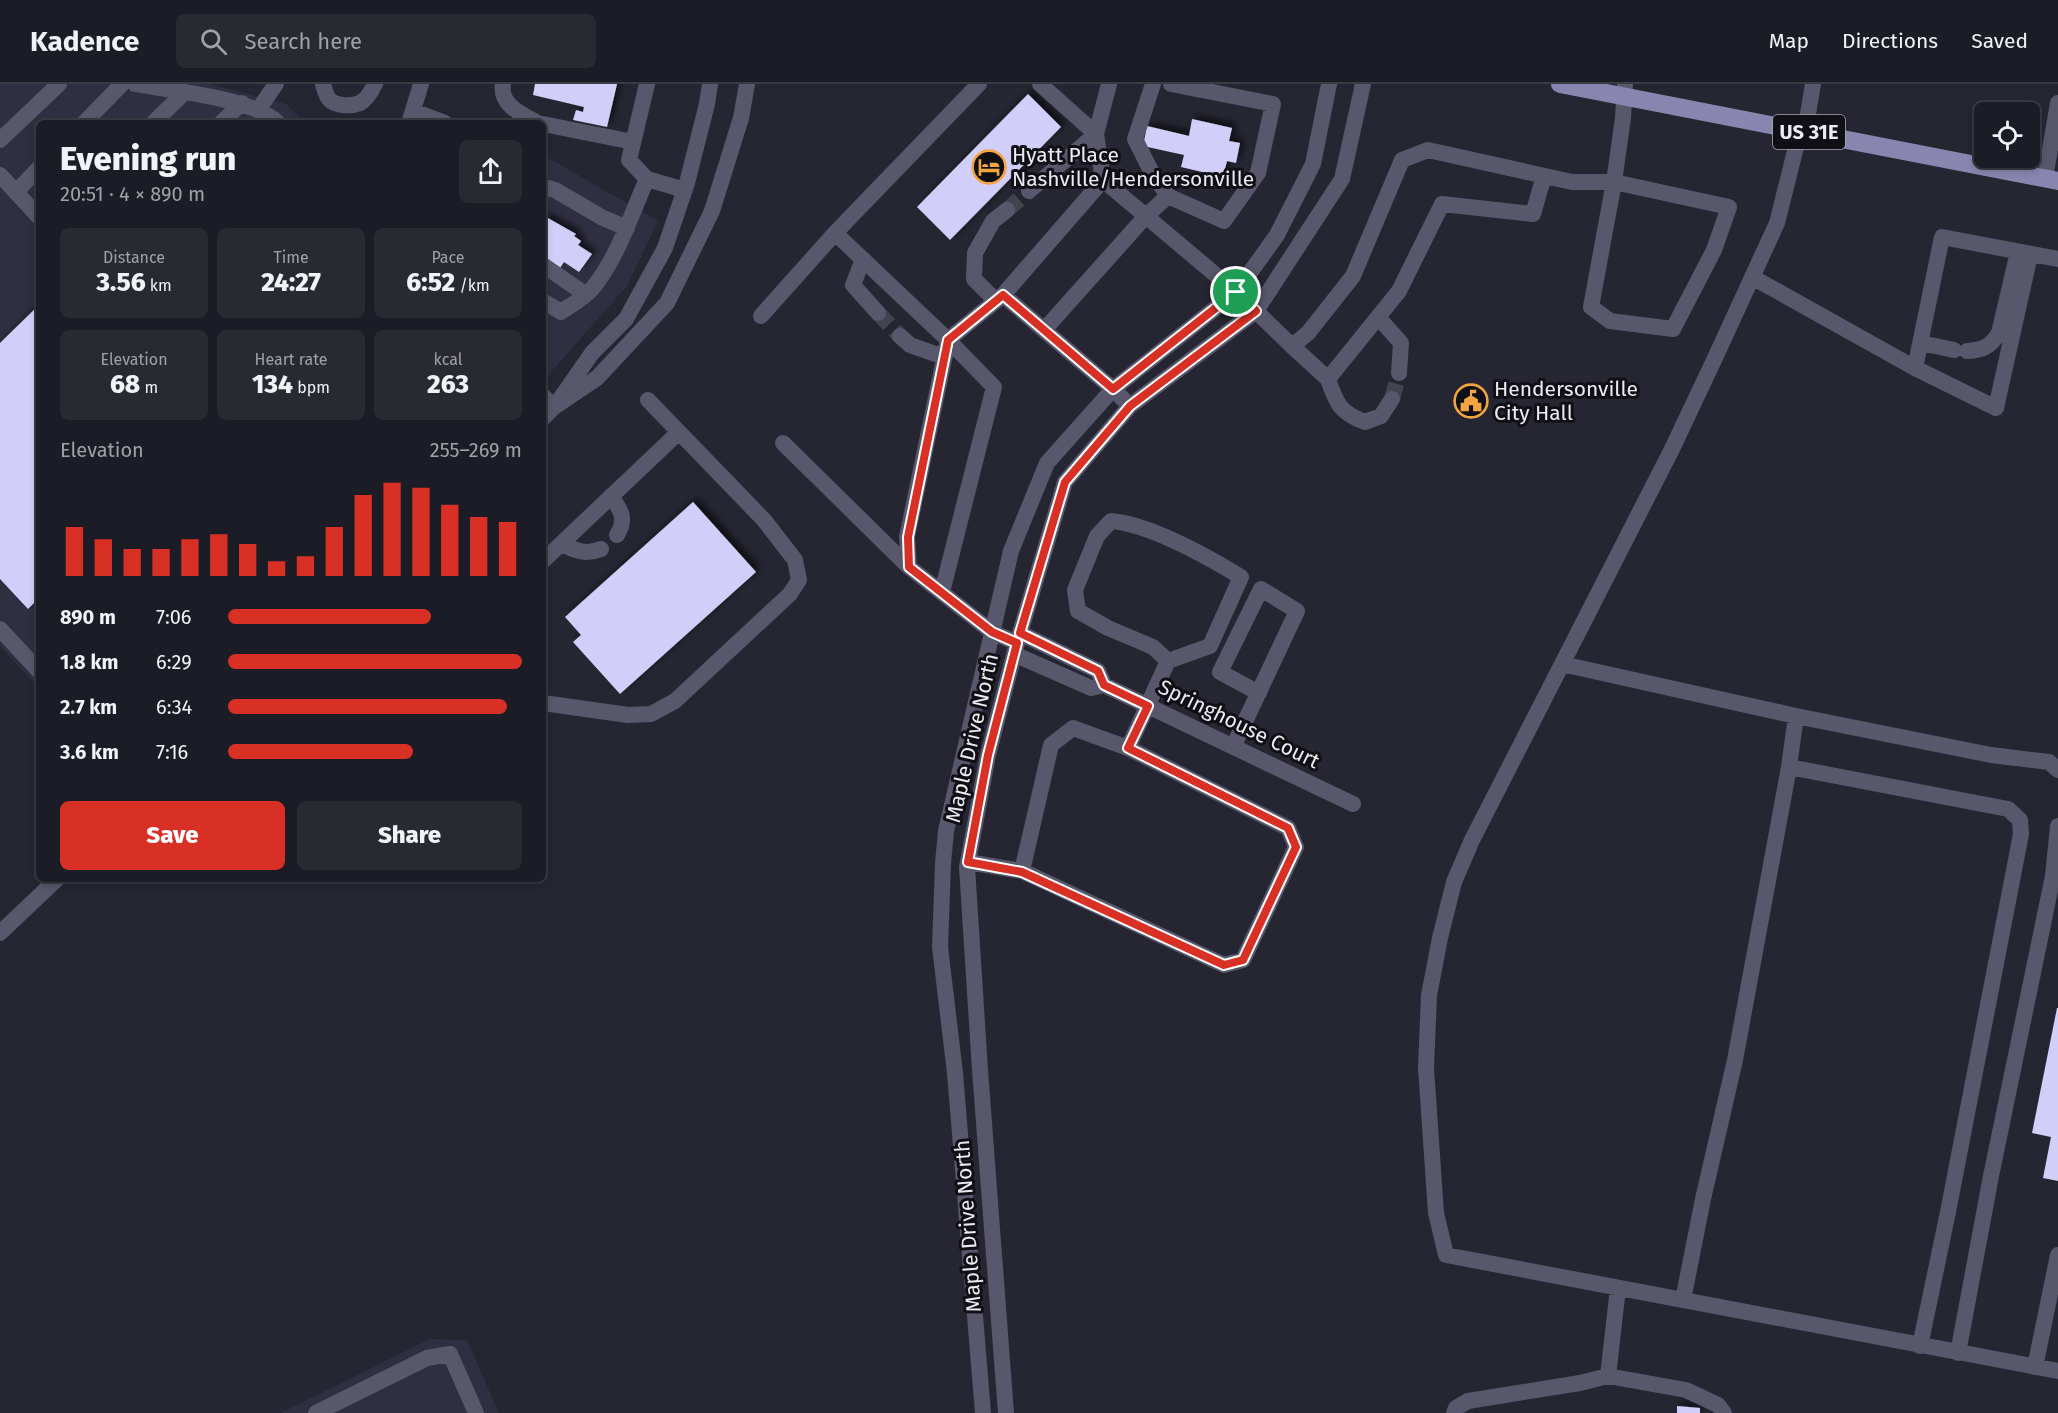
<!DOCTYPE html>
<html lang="en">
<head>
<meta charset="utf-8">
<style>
	:root { --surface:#1c1c26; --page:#292932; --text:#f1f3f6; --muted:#a0a1a7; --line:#3a3a43; --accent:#d93025 }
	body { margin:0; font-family:"Fira Sans",sans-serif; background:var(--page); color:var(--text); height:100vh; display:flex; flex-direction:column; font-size:22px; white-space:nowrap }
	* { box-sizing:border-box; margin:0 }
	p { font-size:20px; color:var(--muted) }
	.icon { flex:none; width:33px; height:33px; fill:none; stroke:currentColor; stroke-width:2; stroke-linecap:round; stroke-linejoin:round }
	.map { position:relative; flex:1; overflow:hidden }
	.panel { position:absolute; left:36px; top:36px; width:510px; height:762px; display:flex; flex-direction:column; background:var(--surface); border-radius:9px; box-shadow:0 3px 9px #0003,0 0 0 2px var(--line) }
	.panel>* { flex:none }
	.fabs { position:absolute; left:1974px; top:18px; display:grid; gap:12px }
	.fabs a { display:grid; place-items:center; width:66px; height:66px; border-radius:9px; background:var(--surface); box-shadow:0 3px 9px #0003,0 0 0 2px var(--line); font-size:30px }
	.pin { position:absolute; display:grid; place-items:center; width:51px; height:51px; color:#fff; margin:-26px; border:3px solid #fff; border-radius:50%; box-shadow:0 2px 6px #0007 }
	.round { display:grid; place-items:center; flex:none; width:63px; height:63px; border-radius:9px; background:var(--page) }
	.overview { display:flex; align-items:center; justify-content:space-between; height:102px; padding:0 24px }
	h1 { font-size:33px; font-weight:800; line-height:45px }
	.figures { display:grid; grid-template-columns:repeat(3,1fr); gap:9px; height:102px; padding:6px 24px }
	.figures div { display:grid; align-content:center; border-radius:9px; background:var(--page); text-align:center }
	.figures b { font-size:26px; font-weight:800 }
	.figures small { font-size:16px; font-weight:400 }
	.figures p { font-size:16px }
	.chart { height:168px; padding:12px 24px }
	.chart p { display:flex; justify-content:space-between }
	.chart svg { width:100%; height:108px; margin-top:6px; stroke:var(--accent); stroke-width:6 }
	.button { display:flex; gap:12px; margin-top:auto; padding:12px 24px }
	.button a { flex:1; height:69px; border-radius:9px; background:var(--accent); color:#fff; font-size:24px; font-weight:800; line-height:69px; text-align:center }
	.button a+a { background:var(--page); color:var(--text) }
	ul { padding:0 24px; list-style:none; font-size:20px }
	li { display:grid; grid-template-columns:96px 72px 1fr; align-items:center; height:45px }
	li i { height:15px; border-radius:8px; background:var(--accent) }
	header { display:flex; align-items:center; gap:36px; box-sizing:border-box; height:84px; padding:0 30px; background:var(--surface); border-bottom:2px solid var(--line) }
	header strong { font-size:28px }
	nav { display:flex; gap:33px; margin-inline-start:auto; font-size:21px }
	.search { width:420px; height:54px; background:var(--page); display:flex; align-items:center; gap:15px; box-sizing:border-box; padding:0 21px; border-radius:9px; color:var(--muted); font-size:22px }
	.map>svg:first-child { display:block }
	.built { fill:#302f41 }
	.building { fill:#d1cff9; filter:url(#shadow) }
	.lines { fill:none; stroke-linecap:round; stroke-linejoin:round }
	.minor-tunnel { stroke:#44444f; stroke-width:16; stroke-dasharray:16 8; stroke-linecap:butt }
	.minor { stroke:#58576b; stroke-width:16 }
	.major { stroke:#8886af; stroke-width:18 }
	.route-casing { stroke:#fff; stroke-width:12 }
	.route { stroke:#d93025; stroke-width:8 }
	.labels { text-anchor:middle; stroke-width:6; stroke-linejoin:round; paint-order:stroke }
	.shield { fill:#100f15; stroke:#aaa9b0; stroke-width:1.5 }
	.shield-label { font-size:20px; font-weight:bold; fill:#ecebf3 }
	.poi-label { font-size:21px; fill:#ecebf3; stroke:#100f15; text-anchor:start }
	.street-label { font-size:21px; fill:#ecebf3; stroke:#100f15 }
</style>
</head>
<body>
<header>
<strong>Kadence</strong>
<div class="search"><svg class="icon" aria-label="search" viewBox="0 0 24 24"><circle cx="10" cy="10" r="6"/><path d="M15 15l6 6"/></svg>Search here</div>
<nav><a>Map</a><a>Directions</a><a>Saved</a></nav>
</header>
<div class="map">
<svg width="2058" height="1329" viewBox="0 0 2058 1329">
	<defs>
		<filter id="shadow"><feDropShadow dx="4.5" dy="-4.5" stdDeviation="3" flood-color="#0009"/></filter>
	</defs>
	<rect width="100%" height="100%" fill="#262632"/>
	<path class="built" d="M0,0H209L286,20L304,39H39V604L0,562Z
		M545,72L658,137L627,202L543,297V75Z
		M430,1255L467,1256L499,1329H281Z"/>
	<path class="building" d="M535,0H617L607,43L573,36L576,26L583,28L584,23L533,11Z
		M1028,10L1061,43L950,156L917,123Z
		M1192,35L1232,44L1229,57L1240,59L1236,79L1227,77L1223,93L1181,83L1184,71L1143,62L1147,42L1189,52Z
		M546,133L576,150L574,152L581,157L578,161L592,170L579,188L564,178L560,184L543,174V137Z
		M39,221V514L28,525L0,495V259Z
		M693,418L756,488L620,610L573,558L581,551L565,533Z
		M2057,924H2058V1097L2043,1094L2051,1053L2032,1049Z
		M1677,1322L1700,1324V1329H1677Z"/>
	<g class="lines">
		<path class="minor-tunnel" d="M1007,126L1029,107
			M878,229L900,252
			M1392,315L1399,289"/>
		<path class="minor" d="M135,0C172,7 253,14 278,39
			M323,0C324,4 326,10 328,14C334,22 350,23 360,19C366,16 372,6 375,0
			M503,0C499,21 523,31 538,39
			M647,0L629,76L647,95
			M979,0L835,149L948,256L907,453L909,483L992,548L1017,559
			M1040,0L1096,50L1109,0
			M1153,0L1135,55L1150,85L1168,112L1224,137L1258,89L1273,20L1171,0
			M258,26L276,0
			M413,27L445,39
			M84,39L122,0
			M153,39L184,9
			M221,39L242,19
			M409,39L421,0
			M543,40L633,58
			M1800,47L1777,139L1715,274L1672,365L1472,756L1454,798L1440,854L1429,911L1426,984L1436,1129L1446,1171L2058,1287
			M1805,48L1813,0
			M1096,50L1103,96L1236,208L1292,262L1308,249L1353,192L1402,76L1428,66L1572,98H1614L1623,34L1625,0
			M0,56L59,0
			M0,91L39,133
			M2045,94L2058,19
			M1614,98L1729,123L1714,166L1673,245L1610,237L1591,223Z
			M543,107L549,104L555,106L603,134L627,144
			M1029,107L1096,50
			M16,108L39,84
			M863,175L853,201L878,229
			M543,181L585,210
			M1752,193L1915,284L1996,324L2030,171
			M1003,211L1103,96
			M543,217L561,228C571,221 584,214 592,205C618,173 630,133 647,95L685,106
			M996,217L974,195L975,169L993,137L1007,126
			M761,232L835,149
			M1378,233L1401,259L1399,289
			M1044,246L1146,132L1168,112
			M900,252L910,261L944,273
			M1921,259L1954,266
			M1292,262L1328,295L1399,207L1442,120L1533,130L1544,92
			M1967,267C1983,266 1990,263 1999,249L2018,168
			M1915,284L1942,153L2058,175
			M1328,295C1336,319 1340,329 1365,338L1381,332L1392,315
			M543,312L554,323
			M560,315L592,269L626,235L665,164L687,99L707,20L710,0
			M543,334L554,323L597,294L667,219L712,127L741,34L747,0
			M783,359L909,483
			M611,412C621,427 627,434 617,451
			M562,460C576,467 586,471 601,465
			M543,477L679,348
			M942,508L994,303L948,256L1003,211L1113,305L1130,322
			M0,545L39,587
			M1014,570L1091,604L1104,601L1098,587L1020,549
			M1562,580L1796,632L1991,671L2049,678L2058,686
			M1104,601L1353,720
			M543,619L628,631L651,630L675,617L790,510L799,496L795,476L764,436L648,316
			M1233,663L1297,527L1261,505L1220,588L1259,609
			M1789,683L1796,632
			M968,778L1022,787L1051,661L1073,644L1128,664L1168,577L1210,562L1241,493C1208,473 1149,440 1111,437L1097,452L1075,506L1078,527L1108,544L1153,563L1168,577
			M1022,787L1224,881L1243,876L1296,763L1288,744L1128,664
			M0,849L57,795
			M1683,1216L1703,1115L1735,976L1789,683L2008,725L2020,736L2021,750L1948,1128L1920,1262
			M1958,1269L1991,1092L2053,792L2058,742
			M2035,1283L2058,1171
			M1608,1292L1618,1204
			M316,1329L427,1274L450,1270L476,1329
			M983,1329L955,989L940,863L943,779L946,747L1011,467L1047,379L1113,305L1236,208L1277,151L1313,80L1329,0
			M1006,1329L980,986L967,783L988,671L1017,559L1065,398L1130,322L1256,227L1342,95L1363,0
			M1454,1329L1456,1324L1468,1317L1580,1299L1608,1292L1686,1306L1718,1321L1724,1329"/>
		<path class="major" d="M1560,0L2058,97"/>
	</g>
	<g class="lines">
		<defs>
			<path id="route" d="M1236,208L1256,227L1130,322L1065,398L1020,549L1098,587L1104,601L1148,622L1128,664L1288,744L1296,763L1243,876L1224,881L1022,788L968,778L988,671L1017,559L992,548L909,483L908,453L948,256L1003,211L1113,305Z"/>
		</defs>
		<use href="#route" class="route-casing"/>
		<use href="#route" class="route"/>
	</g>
	<defs>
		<symbol id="hotel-ring" viewBox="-11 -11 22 22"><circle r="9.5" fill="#100f15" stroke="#f2a541" stroke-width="1.5"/><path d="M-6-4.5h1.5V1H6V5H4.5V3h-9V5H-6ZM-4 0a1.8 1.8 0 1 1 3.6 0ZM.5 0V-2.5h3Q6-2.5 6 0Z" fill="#f2a541"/></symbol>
		<symbol id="civic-ring" viewBox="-11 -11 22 22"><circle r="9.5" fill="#100f15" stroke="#f2a541" stroke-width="1.5"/><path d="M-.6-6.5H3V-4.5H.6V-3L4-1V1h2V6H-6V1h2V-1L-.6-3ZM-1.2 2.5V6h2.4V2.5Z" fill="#f2a541"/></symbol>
	</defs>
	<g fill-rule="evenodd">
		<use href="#hotel-ring" x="970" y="64" width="38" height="38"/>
		<use href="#civic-ring" x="1452" y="298" width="38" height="38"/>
	</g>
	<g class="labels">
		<rect class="shield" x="1773" y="31" width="72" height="34" rx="4.5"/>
		<g class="shield-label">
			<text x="1809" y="55">US 31E</text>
		</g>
		<g class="poi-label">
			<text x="1012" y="78">Hyatt Place<tspan x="1012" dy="24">Nashville/Hendersonville</tspan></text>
			<text x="1494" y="312">Hendersonville<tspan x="1494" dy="24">City Hall</tspan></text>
		</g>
		<g class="street-label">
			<text transform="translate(1239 640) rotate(26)" y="7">Springhouse Court</text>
			<text transform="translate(972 654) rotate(-77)" y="7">Maple Drive North</text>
			<text transform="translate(968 1142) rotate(-94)" y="7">Maple Drive North</text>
		</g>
	</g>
</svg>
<div class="fabs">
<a><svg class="icon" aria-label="locate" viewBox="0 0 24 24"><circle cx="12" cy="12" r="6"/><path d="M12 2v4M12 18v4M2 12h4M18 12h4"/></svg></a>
</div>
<div class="pin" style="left:1236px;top:208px;background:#1e9e55"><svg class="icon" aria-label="arrive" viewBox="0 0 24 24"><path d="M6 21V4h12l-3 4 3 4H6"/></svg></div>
<section class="panel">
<div class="overview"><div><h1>Evening run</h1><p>20:51 · 4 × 890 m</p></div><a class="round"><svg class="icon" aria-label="share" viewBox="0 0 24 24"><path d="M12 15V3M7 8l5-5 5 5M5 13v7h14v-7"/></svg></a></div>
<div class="figures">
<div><p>Distance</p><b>3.56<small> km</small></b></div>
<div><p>Time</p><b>24:27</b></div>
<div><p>Pace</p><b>6:52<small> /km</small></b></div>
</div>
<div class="figures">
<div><p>Elevation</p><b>68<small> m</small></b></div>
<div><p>Heart rate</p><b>134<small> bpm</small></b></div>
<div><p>kcal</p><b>263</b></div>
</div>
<div class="chart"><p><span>Elevation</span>255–269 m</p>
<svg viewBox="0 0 160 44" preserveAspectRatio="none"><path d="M5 44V24M15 44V29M25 44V33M35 44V33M45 44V29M55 44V27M65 44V31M75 44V38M85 44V36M95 44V24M105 44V11M115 44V6M125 44V8M135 44V15M145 44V20M155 44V22"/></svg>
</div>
<ul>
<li><b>890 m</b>7:06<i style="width:69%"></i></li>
<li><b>1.8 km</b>6:29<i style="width:100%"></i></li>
<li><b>2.7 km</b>6:34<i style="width:95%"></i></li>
<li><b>3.6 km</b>7:16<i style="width:63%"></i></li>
</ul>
<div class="button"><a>Save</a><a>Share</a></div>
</section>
</div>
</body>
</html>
